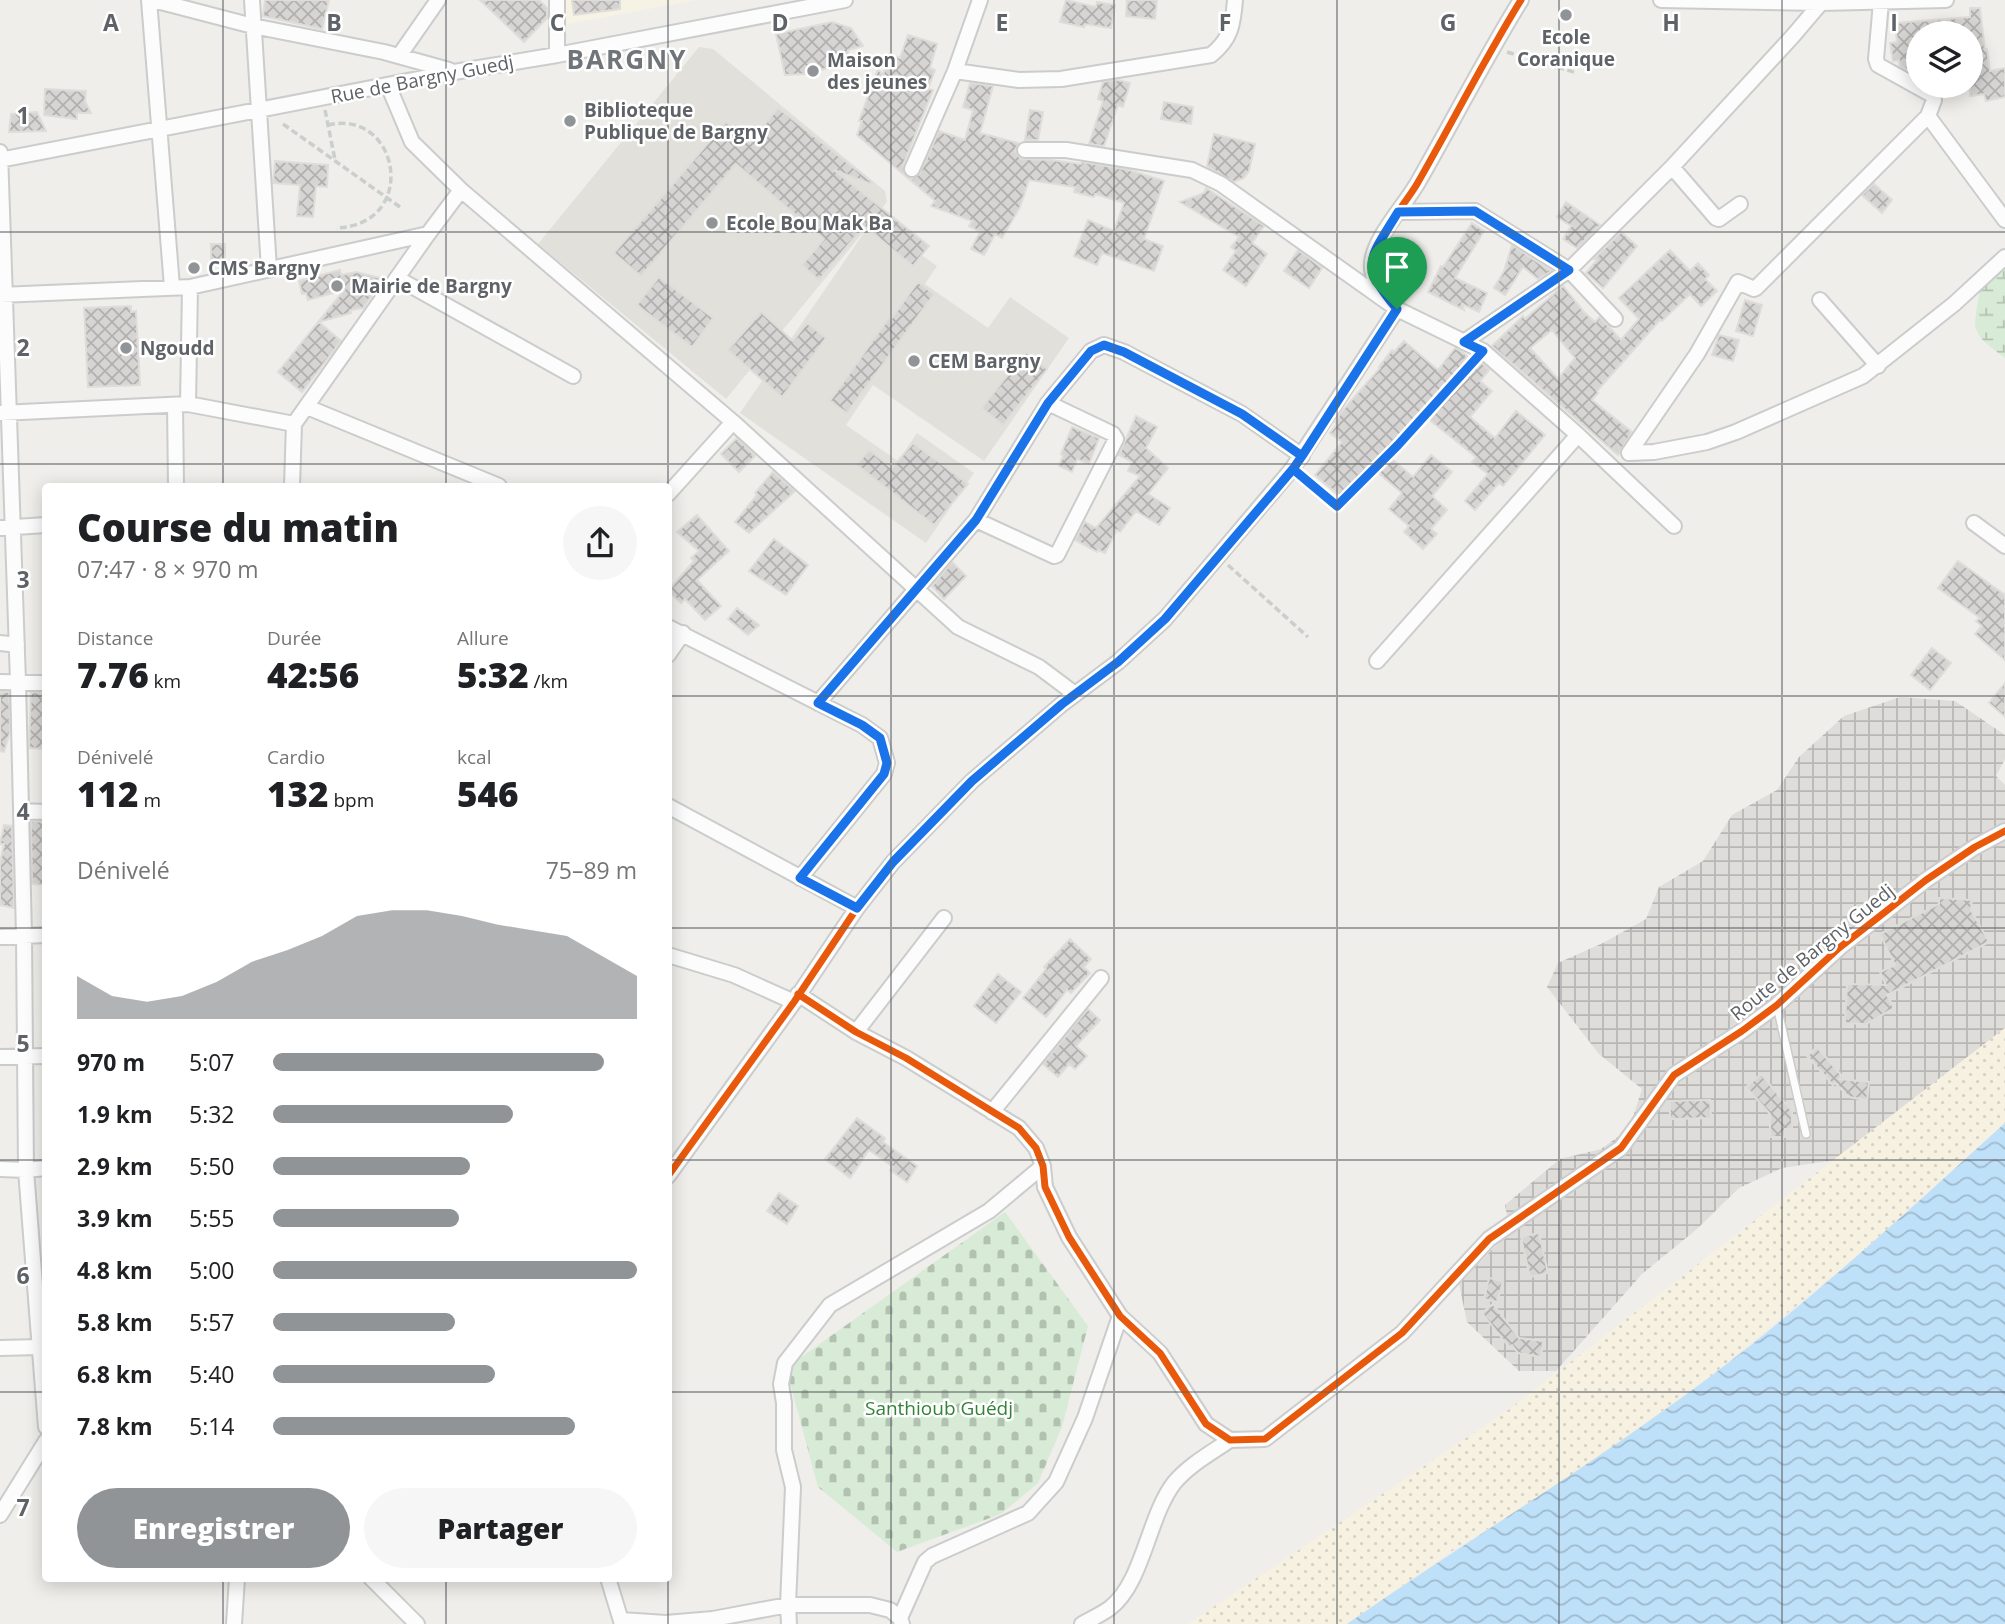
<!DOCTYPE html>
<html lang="fr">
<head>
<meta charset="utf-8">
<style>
	:root { --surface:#fff; --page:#f6f6f6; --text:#202124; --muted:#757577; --accent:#919496 }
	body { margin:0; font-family:"Open Sans",sans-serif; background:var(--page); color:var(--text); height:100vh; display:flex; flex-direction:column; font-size:26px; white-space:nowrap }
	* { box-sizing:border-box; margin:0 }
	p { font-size:23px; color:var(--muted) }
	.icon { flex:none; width:38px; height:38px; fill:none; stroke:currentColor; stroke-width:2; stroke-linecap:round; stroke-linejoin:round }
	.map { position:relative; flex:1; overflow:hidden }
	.details { position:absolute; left:42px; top:483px; width:630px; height:1099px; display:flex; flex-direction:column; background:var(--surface); border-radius:7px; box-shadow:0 4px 18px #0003 }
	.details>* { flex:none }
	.buttons { position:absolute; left:1906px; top:21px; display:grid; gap:14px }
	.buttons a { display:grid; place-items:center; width:77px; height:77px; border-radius:50%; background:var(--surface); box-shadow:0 4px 18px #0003; font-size:35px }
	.pin { position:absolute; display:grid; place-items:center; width:60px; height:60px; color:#fff; margin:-72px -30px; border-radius:50% 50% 50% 0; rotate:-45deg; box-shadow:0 0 7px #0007 }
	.pin .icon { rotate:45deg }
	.round { display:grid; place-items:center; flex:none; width:74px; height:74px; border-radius:37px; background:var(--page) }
	.head { display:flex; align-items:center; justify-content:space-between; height:119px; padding:0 35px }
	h1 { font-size:38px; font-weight:800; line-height:52px }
	.figures { display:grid; grid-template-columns:repeat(3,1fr); gap:10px; height:119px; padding:7px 35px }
	.figures div { display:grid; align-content:center }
	.figures b { font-size:35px; font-weight:800 }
	.figures small { font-size:19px; font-weight:400 }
	.figures p { font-size:19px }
	.chart { height:196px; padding:14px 35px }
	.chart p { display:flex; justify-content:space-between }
	.chart svg { width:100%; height:126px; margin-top:7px; fill:var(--accent); opacity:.7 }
	.cta { display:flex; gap:14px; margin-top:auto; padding:14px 35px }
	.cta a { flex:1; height:80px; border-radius:42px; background:var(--accent); color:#fff; font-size:28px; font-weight:800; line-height:80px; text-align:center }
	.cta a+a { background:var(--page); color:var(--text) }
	ul { padding:0 35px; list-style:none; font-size:23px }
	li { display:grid; grid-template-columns:112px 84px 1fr; align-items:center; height:52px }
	li i { height:18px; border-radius:9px; background:var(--accent) }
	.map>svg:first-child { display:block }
	.commercial { fill:#f7f3e4 }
	.industrial { fill:url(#industrial-grid) }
	.education { fill:#e2e0da }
	.wetland { fill:url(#wetland-marsh) }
	.sand { fill:url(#sand-dots) }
	.cemetery { fill:url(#cemetery-stones) }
	.water { fill:url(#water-waves) }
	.building { fill:url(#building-cross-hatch); stroke:#deddd9; stroke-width:2; fill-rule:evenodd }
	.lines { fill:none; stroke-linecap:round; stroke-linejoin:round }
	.lane-casing { stroke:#cbcccc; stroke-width:10 }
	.street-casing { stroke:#cbcccc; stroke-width:18 }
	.path { stroke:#cacfcc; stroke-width:3.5; stroke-dasharray:7 3.5; stroke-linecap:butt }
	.lane { stroke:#fdfcfc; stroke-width:7 }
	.street { stroke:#fdfcfc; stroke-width:14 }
	.cycleway-casing { stroke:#fff; stroke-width:11 }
	.cycleway { stroke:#e8590c; stroke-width:7 }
	.route-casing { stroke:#fff; stroke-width:14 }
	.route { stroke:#1a73e8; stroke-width:9 }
	.grid { fill:none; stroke:#5f6368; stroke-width:2; stroke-opacity:0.55 }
	.poi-dot { fill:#919496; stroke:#fff; stroke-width:2.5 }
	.labels { text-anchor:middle; stroke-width:5; stroke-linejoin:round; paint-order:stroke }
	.poi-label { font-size:19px; font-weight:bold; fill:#5f6368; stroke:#fff; text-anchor:start }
	.street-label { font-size:19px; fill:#5f6368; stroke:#fff }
	.park-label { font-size:19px; fill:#348238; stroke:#fff }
	.district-label { font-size:26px; font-weight:bold; letter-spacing:2px; fill:#70757a; stroke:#fff }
	.grid-label { font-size:23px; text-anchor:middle; font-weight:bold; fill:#5f6368; stroke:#fff; stroke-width:5; stroke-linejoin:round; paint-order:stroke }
</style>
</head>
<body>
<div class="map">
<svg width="2005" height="1624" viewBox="0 0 2005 1624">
	<defs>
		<pattern id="industrial-grid" width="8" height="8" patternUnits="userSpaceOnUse" patternTransform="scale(1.75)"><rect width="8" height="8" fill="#dfddda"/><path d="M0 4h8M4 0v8" fill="none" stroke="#b8b7b5"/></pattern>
		<pattern id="wetland-marsh" width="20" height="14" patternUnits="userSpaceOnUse" patternTransform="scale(1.75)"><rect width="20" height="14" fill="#d8ebd6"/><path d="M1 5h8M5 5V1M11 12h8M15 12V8" fill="none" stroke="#b2c2b1"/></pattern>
		<pattern id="sand-dots" width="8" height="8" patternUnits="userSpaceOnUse" patternTransform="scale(1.75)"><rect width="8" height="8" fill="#f6f1e1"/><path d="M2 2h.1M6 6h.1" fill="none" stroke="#d5d1c4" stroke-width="1.8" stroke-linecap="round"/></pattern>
		<pattern id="cemetery-stones" width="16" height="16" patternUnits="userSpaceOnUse" patternTransform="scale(1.75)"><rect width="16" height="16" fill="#d8ebd6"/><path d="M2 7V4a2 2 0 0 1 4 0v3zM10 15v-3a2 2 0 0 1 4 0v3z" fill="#b2c2b1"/></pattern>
		<pattern id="water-waves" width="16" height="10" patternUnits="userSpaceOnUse" patternTransform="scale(1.75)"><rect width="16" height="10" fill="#bfe0f9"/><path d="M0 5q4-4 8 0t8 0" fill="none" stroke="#9eb9cd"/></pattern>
		<pattern id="building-cross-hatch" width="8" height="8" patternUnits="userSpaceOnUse" patternTransform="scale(1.75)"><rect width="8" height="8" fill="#d6d5d3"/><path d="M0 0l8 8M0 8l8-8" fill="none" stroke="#b1b0af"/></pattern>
	</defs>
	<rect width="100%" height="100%" fill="#efeeea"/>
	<path class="commercial" d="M563,0H696L563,25Z"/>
	<path class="industrial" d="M1900,697L1955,701L2005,735V759L1996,776L2005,785V1028L1835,1160L1782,1168L1739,1188L1697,1229L1642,1274L1556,1371H1519L1467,1322L1459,1284L1510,1231L1505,1205L1560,1159L1601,1149L1629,1129L1642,1089L1599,1054L1547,987L1558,963L1603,943L1646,919L1659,887L1703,861L1732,815L1777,790L1799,757L1844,716Z"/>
	<path class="education" d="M699,47L713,49L885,191L887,202L872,220L937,266L925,284L988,328L1010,297L1069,338L984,461L873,385L846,425L898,461L917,433L974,473L926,543L740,413L870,224L726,399L538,244Z"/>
	<path class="wetland" d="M2005,268V358C1969,331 1973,332 1980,289Z"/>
	<path class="sand" d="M2005,1028V1123L1857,1256L1712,1375L1566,1480L1452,1551L1347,1624H1188L1508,1410Z"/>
	<path class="cemetery" d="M1005,1212L1088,1326L1062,1427L1038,1483L1001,1514L897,1552L818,1487L786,1368Z"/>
	<path class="water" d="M2005,1123V1624H1347C1468,1540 1594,1464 1711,1376C1813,1299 1910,1209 2005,1123Z"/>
	<path class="building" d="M265,0H329L322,29L263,16Z
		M480,0H539L547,8V18L524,42Z
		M572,0H620V9L574,15Z
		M1066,0L1096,7L1097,2L1115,5L1111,28L1085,24L1084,27L1060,22Z
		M1127,0H1157L1155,19L1126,16Z
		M1970,8H1980L1985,50L1987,49L1990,71L2005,68V97L1986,101L1984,94L1970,96V33H1918V68L1906,69L1900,66L1899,60L1893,61L1890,43L1897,42L1895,23L1970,17Z
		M832,22L851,28L863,46L848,50L850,63L804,74L785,75L776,34Z
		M908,35L937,44L930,68L935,70L928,89L933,90L903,165L905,175L912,179L920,173L939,131L965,140L973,110L963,107L970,83L993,86L980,133L1018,143L1015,151L1021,159L1051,160L1081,164L1082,162L1129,170L1164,181L1144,239L1163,246L1154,271L1102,253L1097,265L1074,256L1088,220L1114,231L1124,203L1095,194L1094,197L1074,192L1075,187L1029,180L1020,207L1002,238L995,234L984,255L971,249L980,232L969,226L972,221L931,206L935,201L857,135L862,121H859L878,69L883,75L889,54L900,58Z
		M1118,80L1130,83L1123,107L1118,105L1104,146L1089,144L1103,101L1098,99L1103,82Z
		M45,89L86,91L85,101L91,113H77V119L44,115Z
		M1164,102L1193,107L1191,124L1161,119Z
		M778,108L872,182L871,184L834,170L929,246L913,266L864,226L819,280L802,265L824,239L736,164L641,276L614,253L726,122L750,143Z
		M1030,110L1043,112L1038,140H1025Z
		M37,112L46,131L9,132L11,114Z
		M1214,134L1255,144L1249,171L1244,178L1234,182L1207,166Z
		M275,161L328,165L327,187L316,186L313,217L297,216L300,185L273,183Z
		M1874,184L1892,200L1882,213L1862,195Z
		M1206,188L1264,226L1252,243L1267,254L1246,286L1223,270L1236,251L1231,247L1239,237L1180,202L1204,193Z
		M1566,202L1600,225L1577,248L1563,239L1571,226L1557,217Z
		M1472,223L1484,231L1455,278L1487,293L1479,312L1462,304L1464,310L1428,292L1441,266L1443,267Z
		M1621,232L1637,246L1603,288L1586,273L1597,260L1594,259Z
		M211,244H225V265H211Z
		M1512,245L1551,271L1538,279L1523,267L1505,295L1494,288L1504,271Z
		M1298,250L1322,268L1309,288L1284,271Z
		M1670,250L1690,271L1698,263L1709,275L1705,279L1717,291L1701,306L1690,294L1662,321L1660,320L1597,391L1598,393L1592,400L1632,432L1618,455L1492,346L1523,316L1525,319L1563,286L1584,312L1595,322L1600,317L1621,340L1639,319L1619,298ZM1552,330L1575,358L1558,379L1530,348Z
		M340,270L341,275L356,272L384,279L374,281L377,288L363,308L350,310L351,313L319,322L341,341L302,392L278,372L344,290L308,300L306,293L302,294L299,281Z
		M659,277L713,318L692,347L637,305Z
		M918,282L934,294L847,413L830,401L889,318L891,319Z
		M1745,300L1762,305L1753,336L1736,331Z
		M131,306V312L136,311L140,385L88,387L84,308Z
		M761,312L793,341L807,323L826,338L782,397L728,350Z
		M1719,335L1739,340L1733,361L1712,355Z
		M1404,341L1438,370L1455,348L1461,351L1467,356L1454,379L1478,359L1489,370L1480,381L1492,391L1470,417L1495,438L1516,411L1545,435L1503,486L1499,483L1475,510L1465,501L1488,474L1472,462L1476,457L1422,414L1385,453L1413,477L1431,455L1452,472L1432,496L1447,510L1431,529L1437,534L1423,549L1404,532L1409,526L1389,509L1402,493L1369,465L1342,498L1315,475L1342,442L1330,433L1337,424L1335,422L1342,411L1380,368L1379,367L1392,350L1394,352Z
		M1026,352L1047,369L1003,425L982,408Z
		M1136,416L1157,427L1146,448L1168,468L1148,494L1170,508L1159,525L1136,511L1120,532L1117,530L1105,553L1098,550L1097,552L1075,540L1085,522L1096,528L1140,476L1128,471L1132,462L1119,455Z
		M1072,427L1099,438L1089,464L1077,459L1072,472L1059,466L1063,456L1061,454Z
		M737,438L755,456L739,472L721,454Z
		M913,443L968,484L934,525L857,465L869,450L892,468Z
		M773,472L795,491L749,533L735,522L757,495L755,493Z
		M697,515L729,551L697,580L721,606L705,620L685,599L681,603L668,591L694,561L691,558L699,551L677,532Z
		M774,539L808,565L786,595L749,571Z
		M1958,561L2005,595V660L1975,634L1982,626L1976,621L1980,618L1938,588Z
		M952,562L966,576L944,599L932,586Z
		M737,608L759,625L748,635L728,619Z
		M1932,648L1951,663L1930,690L1911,675Z
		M2005,683V717L1989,703Z
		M0,692H9L10,732L4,752L0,751Z
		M31,692L46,693V749L29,748Z
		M31,821L45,822L46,885L32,884Z
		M4,825L12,826L14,908L0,905V863L4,844H0Z
		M1939,898L1972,900L1971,910L1989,942L1887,995L1894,1008L1866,1024L1845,1023L1847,984L1886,985L1880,972L1895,965L1880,934L1939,904Z
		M1070,939L1091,959L1084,967L1090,973L1071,993L1067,990L1046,1017L1023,998L1046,969L1044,967Z
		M998,974L1021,992L996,1023L974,1006Z
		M1088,1009L1100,1020L1076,1046L1087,1056L1075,1069L1069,1064L1058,1077L1043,1064Z
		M1817,1047L1842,1076L1839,1079L1869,1082L1867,1100L1849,1097L1835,1083L1833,1085L1807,1056Z
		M1761,1074L1792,1111V1129H1785V1137H1770V1114L1746,1087Z
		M1710,1100L1711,1118L1670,1119V1101Z
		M857,1118L885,1138L883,1142L917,1166L907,1182L890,1170L893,1167L869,1150L850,1178L825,1159Z
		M779,1193L798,1206L787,1224L767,1211Z
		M1539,1233L1548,1273L1530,1277L1521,1237Z
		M1489,1278L1503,1281L1497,1302L1484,1299Z
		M1493,1304L1519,1338L1543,1341L1541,1357L1518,1353L1512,1345L1509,1347L1482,1313Z"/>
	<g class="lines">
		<defs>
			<path id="lane" d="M1777,1006L1806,1134"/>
			<path id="street" d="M149,0L172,287
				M153,0L253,26L384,52L449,70
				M252,0L269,269
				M557,0V55
				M1661,0L1821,3L1946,0
				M399,56L438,0
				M955,71L1019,80L1061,79L1211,55C1231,39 1233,25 1235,0
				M388,85L412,142L461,190L733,422L958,627L1039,667L1075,694
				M1928,116L2005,220
				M1025,150H1066L1192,170L1221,184L1397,309L1483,351L1578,435L1674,526
				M0,152L18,682L24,936L26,1170L46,1427
				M0,160L454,72L557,55L845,0
				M1672,167L1716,218L1719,219L1740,204
				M912,169L955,71L980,0
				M1398,212L1475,211L1569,270L1615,319
				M397,278L573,376
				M190,287L188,404L294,424
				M0,295L190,287L428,234
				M1820,300L1878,366
				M1464,342L1569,270L1672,167L1792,37L1821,3
				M175,405L176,486
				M307,407L499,486
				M1,413L188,404
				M1629,453L1697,354L1738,282L1754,289L1756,288L1928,116L1934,100L1932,95L1878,65L1876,59L1881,2
				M1629,453L1654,452L1707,442L1736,432L1863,376L1954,304L2005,257
				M292,486L294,424L428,234L461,190
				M668,494L733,422
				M976,520L1054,556L1057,555L1116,439L1113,434L1048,403
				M1974,523L2005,546
				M0,528L46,525
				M668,627L862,725L880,738L887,763L884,774L800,878
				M0,643L17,645
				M668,655L683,633
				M1377,661L1578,435
				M0,682L46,683
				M818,703L976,520L1048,403L1091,351L1104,345L1124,352L1242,414L1302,456
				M668,806L857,908
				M21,811L46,812
				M0,937L46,935
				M668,955L734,975L794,1002
				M798,994L856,1032L906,1058L1019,1128L1036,1148L1043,1166L1045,1187L1069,1237L1120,1316L1160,1353L1206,1424L1230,1440L1265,1439L1402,1333L1489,1239L1621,1148L1674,1075L1742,1031L1777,1005L1839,948L1926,880L1975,847L2005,831
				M856,1032L944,918
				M0,1057L46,1056
				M992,1112L1101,978
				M0,1169L26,1170L46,1168
				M668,1176L794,1002L857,908L893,862L972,781L1062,704L1118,662L1165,619L1292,469L1397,309C1386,296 1370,281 1372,263C1374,238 1404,206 1417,184C1452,123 1484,60 1521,0
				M0,1348L39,1347
				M0,1515L46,1441
				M371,1578L417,1624
				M608,1578L622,1624
				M900,1618L925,1562L932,1556L1028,1513L1056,1482L1085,1418L1120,1316
				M621,1620L666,1623L713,1619L788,1605H870L890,1610L900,1618L902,1624
				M234,1624L237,1578
				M789,1624L788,1605L793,1487L784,1450V1403L781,1384L785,1363L830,1305L989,1211L1043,1166
				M1082,1624C1091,1619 1102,1614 1110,1608C1143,1583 1148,1517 1174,1483C1189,1465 1211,1453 1230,1440"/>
		</defs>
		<use href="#lane" class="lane-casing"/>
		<use href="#street" class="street-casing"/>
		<path class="path" d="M1507,52L1577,73
			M325,110L335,160
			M283,124L400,207
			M328,125C400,108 420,225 336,228
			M1302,477L1337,506L1398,445L1474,361
			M1228,565L1308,637"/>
		<use href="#lane" class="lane"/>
		<use href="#street" class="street"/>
		<defs>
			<path id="cycleway" d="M798,994L856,1032L906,1058L1019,1128L1036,1148L1043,1166L1045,1187L1069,1237L1120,1316L1160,1353L1206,1424L1230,1440L1265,1439L1402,1333L1489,1239L1621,1148L1674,1075L1742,1031L1777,1005L1839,948L1926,880L1975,847L2005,831
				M668,1176L794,1002L857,908L893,862L972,781L1062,704L1118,662L1165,619L1292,469L1397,309C1386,296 1370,281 1372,263C1374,238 1404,206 1417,184C1452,123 1484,60 1521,0"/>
		</defs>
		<use href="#cycleway" class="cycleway-casing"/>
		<use href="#cycleway" class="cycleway"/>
	</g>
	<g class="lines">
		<defs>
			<path id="route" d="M1397,309L1302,456L1293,469L1165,619L1118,662L1062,704L972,781L893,862L857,908L800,878L884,774L887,763L880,738L862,725L818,703L976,520L1048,403L1091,351L1104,345L1124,352L1242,414L1302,456L1293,469L1337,506L1398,445L1483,351L1464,342L1569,270L1475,211L1398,212C1369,260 1359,263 1397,309"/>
		</defs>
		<use href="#route" class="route-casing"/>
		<use href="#route" class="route"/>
	</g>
	<path class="grid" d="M223,0V486M446,0V486M668,0V486M891,0V1624M1114,0V1624M1337,0V1624M1559,0V1624M1782,0V1624M0,232H2005M0,464H2005M0,696H46M668,696H2005M0,928H46M668,928H2005M0,1160H46M668,1160H2005M0,1392H46M668,1392H2005M223,1578V1624M446,1578V1624M668,1578V1624"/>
	<g class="poi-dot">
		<circle cx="1566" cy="15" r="7"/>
		<circle cx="813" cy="71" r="7"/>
		<circle cx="570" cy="121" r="7"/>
		<circle cx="712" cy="223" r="7"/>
		<circle cx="194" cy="268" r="7"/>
		<circle cx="337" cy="286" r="7"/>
		<circle cx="126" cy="348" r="7"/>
		<circle cx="914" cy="361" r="7"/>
	</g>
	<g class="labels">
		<g class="poi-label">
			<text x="1566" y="44" text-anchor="middle">Ecole<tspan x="1566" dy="22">Coranique</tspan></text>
			<text x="827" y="67">Maison<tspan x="827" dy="22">des jeunes</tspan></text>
			<text x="584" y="117">Biblioteque<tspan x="584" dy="22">Publique de Bargny</tspan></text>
			<text x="726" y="230">Ecole Bou Mak Ba</text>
			<text x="208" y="275">CMS Bargny</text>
			<text x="351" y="293">Mairie de Bargny</text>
			<text x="140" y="355">Ngoudd</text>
			<text x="928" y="368">CEM Bargny</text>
		</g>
		<g class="street-label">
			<text transform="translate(422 79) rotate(-11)" y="7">Rue de Bargny Guedj</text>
			<text transform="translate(1812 952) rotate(-39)" y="7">Route de Bargny Guedj</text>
		</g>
		<g class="park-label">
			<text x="939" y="1415">Santhioub Guédj</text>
		</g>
		<g class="district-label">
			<text x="627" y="69">BARGNY</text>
		</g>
	</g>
	<g class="grid-label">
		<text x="111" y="31">A</text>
		<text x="334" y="31">B</text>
		<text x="557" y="31">C</text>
		<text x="780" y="31">D</text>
		<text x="1002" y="31">E</text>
		<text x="1225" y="31">F</text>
		<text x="1448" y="31">G</text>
		<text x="1671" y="31">H</text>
		<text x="1894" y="31">I</text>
		<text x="23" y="124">1</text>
		<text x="23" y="356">2</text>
		<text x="23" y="588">3</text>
		<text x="23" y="820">4</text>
		<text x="23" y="1052">5</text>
		<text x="23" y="1284">6</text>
		<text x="23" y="1516">7</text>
	</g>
</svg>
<div class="buttons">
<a><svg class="icon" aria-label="layers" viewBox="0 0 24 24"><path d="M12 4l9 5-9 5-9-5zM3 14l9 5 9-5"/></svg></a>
</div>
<div class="pin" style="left:1397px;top:309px;background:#1e9e55"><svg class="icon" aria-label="arrive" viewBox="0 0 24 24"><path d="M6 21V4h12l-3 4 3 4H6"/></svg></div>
<section class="details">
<div class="head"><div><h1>Course du matin</h1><p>07:47 · 8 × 970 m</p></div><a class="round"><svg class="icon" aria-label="share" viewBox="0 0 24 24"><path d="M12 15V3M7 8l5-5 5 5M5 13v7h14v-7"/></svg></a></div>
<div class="figures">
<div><p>Distance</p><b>7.76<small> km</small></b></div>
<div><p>Durée</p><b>42:56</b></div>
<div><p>Allure</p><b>5:32<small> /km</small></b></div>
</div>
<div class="figures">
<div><p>Dénivelé</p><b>112<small> m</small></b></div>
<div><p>Cardio</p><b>132<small> bpm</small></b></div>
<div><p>kcal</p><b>546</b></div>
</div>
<div class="chart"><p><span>Dénivelé</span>75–89 m</p>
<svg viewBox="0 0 160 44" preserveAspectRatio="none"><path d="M0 44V29L10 36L20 38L30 36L40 31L50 24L60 20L70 15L80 8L90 6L100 6L110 8L120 11L130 13L140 15L150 22L160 29V44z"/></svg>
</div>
<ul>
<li><b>970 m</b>5:07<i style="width:91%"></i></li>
<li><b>1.9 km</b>5:32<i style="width:66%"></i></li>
<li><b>2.9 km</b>5:50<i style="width:54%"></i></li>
<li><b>3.9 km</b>5:55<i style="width:51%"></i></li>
<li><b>4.8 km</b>5:00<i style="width:100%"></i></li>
<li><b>5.8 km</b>5:57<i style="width:50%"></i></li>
<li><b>6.8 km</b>5:40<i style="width:61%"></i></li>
<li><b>7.8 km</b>5:14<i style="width:83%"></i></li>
</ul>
<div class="cta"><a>Enregistrer</a><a>Partager</a></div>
</section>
</div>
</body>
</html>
